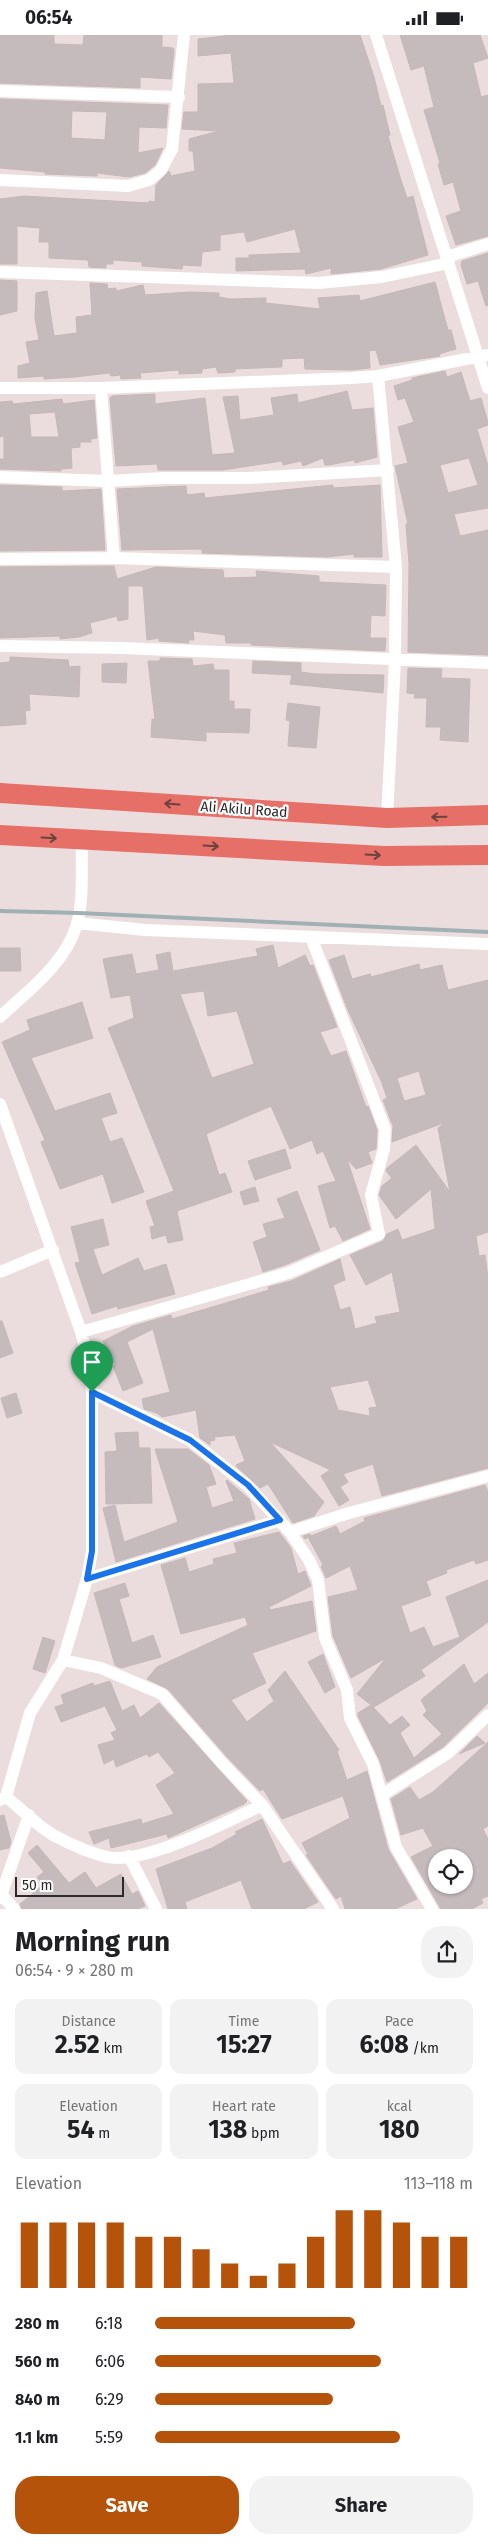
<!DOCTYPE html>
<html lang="en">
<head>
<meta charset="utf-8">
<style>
	:root { --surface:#fff; --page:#f2f2f2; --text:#202124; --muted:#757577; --accent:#b45309 }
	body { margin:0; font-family:"Fira Sans",sans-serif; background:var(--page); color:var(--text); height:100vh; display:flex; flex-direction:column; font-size:19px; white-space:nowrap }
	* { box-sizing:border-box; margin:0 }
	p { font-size:16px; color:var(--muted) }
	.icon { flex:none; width:28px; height:28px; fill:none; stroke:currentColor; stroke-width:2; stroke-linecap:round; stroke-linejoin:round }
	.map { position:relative; height:1874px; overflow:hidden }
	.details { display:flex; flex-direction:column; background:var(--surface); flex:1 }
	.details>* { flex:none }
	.fabs { position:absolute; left:428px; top:1814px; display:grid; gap:10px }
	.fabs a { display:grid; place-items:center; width:45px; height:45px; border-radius:50%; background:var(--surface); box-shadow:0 1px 4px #0004; font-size:25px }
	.scale { position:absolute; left:15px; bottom:12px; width:109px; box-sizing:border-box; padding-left:5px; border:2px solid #2a2a2a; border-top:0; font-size:14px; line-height:18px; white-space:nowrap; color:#2a2a2a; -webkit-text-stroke:4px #fff; paint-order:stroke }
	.pin { position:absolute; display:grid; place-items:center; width:42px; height:42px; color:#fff; margin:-51px -21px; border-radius:50% 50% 50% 0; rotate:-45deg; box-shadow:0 0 5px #0007 }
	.pin .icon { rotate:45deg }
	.round { display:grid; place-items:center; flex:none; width:52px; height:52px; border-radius:20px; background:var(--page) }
	.overview { display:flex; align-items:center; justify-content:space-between; height:85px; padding:0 15px }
	h1 { font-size:28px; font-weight:700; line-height:38px }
	.stats { display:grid; grid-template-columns:repeat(3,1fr); gap:8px; height:85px; padding:5px 15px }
	.stats div { display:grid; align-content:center; border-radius:12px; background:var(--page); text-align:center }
	.stats b { font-size:25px; font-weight:700 }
	.stats small { font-size:14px; font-weight:400 }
	.stats p { font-size:14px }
	.chart { height:140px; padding:10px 15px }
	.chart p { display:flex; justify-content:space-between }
	.chart svg { width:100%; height:90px; margin-top:5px; stroke:var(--accent); stroke-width:6 }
	.button { display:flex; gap:10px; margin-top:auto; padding:10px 15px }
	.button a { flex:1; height:58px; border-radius:20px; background:var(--accent); color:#fff; font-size:20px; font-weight:700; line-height:58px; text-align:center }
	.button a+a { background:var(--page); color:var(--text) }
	ul { padding:0 15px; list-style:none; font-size:16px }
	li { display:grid; grid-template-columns:80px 60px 1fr; align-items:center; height:38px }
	li i { height:12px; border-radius:6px; background:var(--accent) }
	.status { display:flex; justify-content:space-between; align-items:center; height:35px; padding:0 25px; background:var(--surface); direction:ltr }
	.status svg { height:14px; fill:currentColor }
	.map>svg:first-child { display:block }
	.building { fill:#c6bbbc; stroke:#c6b7b7; fill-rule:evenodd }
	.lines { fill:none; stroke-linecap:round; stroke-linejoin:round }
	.minor { stroke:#fff; stroke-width:12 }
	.primary { stroke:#e67067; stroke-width:20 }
	.rail { stroke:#a0b0b3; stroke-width:4 }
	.oneway { stroke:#6c423f }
	.route-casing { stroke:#fff; stroke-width:10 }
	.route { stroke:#1a73e8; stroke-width:6 }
	.labels { text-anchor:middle; stroke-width:4.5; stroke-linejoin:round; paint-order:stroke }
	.street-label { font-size:14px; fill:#2a2a2a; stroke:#fff }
</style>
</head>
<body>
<div class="status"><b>06:54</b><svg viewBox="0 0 49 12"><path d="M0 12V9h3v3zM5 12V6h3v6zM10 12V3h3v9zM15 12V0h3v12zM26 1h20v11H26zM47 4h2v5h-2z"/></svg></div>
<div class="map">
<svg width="488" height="1874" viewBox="0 0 488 1874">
	<rect width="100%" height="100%" fill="#ebddde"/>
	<path class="building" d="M0,0H54V9L83,10L84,0H162V12L173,13L174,16L171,44L140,42V53L0,48Z
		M232,0H360L374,42L381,71L383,70L386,83L390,100L388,101L400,142L407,163L413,161L428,220L381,234L331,239V233L306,239L305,234L236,236V223H249V220L301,218L295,194L247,207L244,197L220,200V215L202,217L201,231L183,230L182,234L142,231V227L113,225V229H106V233L89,232L88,225L49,223V207H39L40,193L17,191V229H0V164L24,161L149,168V166L155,167L156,150L169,136L171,141L195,136L193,116H189V104L219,96L182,94L184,77H198V49L234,48L231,18L198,21V4Z
		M400,0H480L488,23L473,28L481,62L488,60V201L456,210L446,181L461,176L453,147L444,150L438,129L440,128L424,75L434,72L424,31L411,35Z
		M0,64L168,70L166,93L139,92L138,118L163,113L155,130L145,138L129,142L97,138V141L45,139V137L0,133ZM72,76L107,77L105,105L71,103Z
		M488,218V270L486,271L478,246L467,249L461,230L462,226Z
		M0,245L17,246V276L0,280Z
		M435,247L448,295H451L456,314L439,319L440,321L380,330L376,315L369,316L370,333L352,335L305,334L304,323L282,324V332L235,334V337L220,338H218L216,332L202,334V338L179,339V335L140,338L141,343L121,344L120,340L111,341L109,338L75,342L44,344V341L18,343V331L30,328L26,307L39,305L35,283L36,258L47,256L54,301L77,298L76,282L92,280L90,248L107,249L108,254L116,253V256L143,250L145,260L190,257L219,258V262L231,264L266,263V268L320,274L318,263L359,260L360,266Z
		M445,336L447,342L461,337L470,366L481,363L488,387V390L477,394L488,431V473L454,479L460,501L488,495V620L408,617L409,529L406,489H408L395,431L408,428L398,392L414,387L405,363L398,365L394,351L412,345V343ZM469,423L478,450L448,458L440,430Z
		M347,356L352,375L373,373L377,422L355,428L354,425L329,430H325L323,423L303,431L301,426L283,430L282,426L223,435H158L157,429L116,431L110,363L112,361L155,359V369L205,363L212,420L235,418L223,362L238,361L240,385L274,380L271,363L297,359L298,368Z
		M62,364L63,369L94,365L97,403L91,404V407H80V412L71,413L72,433L61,434V436L0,434V424H4V401L0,402V367L12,366L13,369ZM55,377L59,402H31L29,379Z
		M0,450L62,452V456L101,454L105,515L0,516Z
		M333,450V453L380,450L382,522H354V519L327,522L202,518V514L122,515L117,454L186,451L187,460L204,458L205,463Z
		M114,531L117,544L156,532L223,535L224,543L257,542L256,536L319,541V547L386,550L385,581L371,580L370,603H386L385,616L251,610V608H226L225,600L193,596L194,605H188L189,608L159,606V603L147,605L143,551H128V584L118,586L117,581L90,588L92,598L79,602L60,604V601L0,603V532Z
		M10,622L68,625L69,632L80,631L79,662L29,659L30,675L25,676L26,689L0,691V628L10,627Z
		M160,623L192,624L193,631L213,629L214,635H229V666H234V674H250L249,698L206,697V706L151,702L152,684L155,685L148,626H160Z
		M253,626L301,628V637L316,639L384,640L383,658L290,649L292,640L252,638Z
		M127,628L126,648L102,647V629Z
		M408,633L442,634L441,643L470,644L468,707L440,705L441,692H426L427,663H414L415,659L407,658Z
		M288,668L320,672L316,713L288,711L290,686L286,685Z
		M273,910L278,933L305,920L310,931L313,930L337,992L320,997L331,1021L346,1016L366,1072L368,1071L377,1095L376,1114L368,1117L372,1128L356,1134L347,1124L370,1194L343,1206L335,1191L330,1193L318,1151L336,1146L323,1116L317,1119L312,1105L290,1114L271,1071L206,1099L219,1140L225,1138L232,1157L177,1176L183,1205L168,1208L166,1200L152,1204L150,1192L155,1191L146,1166L174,1156L108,993L134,983L130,960L111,963L103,924L132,919L136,939L159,935L156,920L170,917L173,936L258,921L256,914ZM204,956L208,981L237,976L254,1029L212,1043L180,959Z
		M0,913H20L21,936H0Z
		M344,920L352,944L370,939L371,942L419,929L420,935L442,930L448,955L488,945V1197L476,1201L479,1221L485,1220L488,1242V1433L382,1461L373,1429L343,1439L348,1447L340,1452L349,1465L339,1471L321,1441L330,1435L332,1438L333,1436L270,1407L324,1467L314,1481L293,1488L268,1449L260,1453L237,1432L236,1430L245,1426L235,1400L214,1402L215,1405L210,1406V1410L200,1403L196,1375L162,1382L157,1378L144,1374L142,1364L170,1357L153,1294L127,1307L143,1348L123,1356L113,1331L115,1330L103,1306L133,1291L171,1280L172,1284L269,1255L268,1252L291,1246L340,1224L345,1245L333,1250L340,1275L350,1272L355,1294L377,1288L375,1282L400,1277L392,1237L366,1250L350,1220L383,1206L387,1199L398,1194L402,1205L435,1194L431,1154L396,1184L379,1160L382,1151L392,1143L386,1136L387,1133L416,1110L450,1157L438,1093L446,1087L392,1107L393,1091L383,1065L387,1063L382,1048L347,973L329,925ZM419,1036L426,1060L404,1066L397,1043ZM368,1345L377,1372L369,1373L370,1381L338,1375L330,1352Z
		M82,967L93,1003L31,1023L55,1076L110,1058L117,1078L101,1083L110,1107L122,1103L144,1157L112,1168L103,1139L60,1154L41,1107L45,1105L2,1007L30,995L27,985Z
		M285,1114L291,1133L255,1145L248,1126Z
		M255,1152L259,1166L244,1170L240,1157Z
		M297,1156L320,1215L285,1230L263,1237L253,1207L267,1202L263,1189L285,1183L277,1164Z
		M103,1184L109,1210L93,1214L102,1240L138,1223L144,1236L166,1229L175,1259L118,1274L117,1271L92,1279L75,1228L80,1227L71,1192Z
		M0,1286H2L13,1318L0,1323Z
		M16,1358L22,1378L7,1383L1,1363Z
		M138,1397L139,1413H150L152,1468L106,1469L105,1417L117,1416L115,1398Z
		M155,1414H188L209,1430L216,1449L206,1452L212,1473L234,1466L226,1446L227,1445L249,1464L255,1484L116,1527L103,1473L115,1470L124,1507L178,1487Z
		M485,1450L488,1456V1525L476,1529L474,1525L446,1535L447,1538L426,1546L431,1560L401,1571L410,1598L424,1592L433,1612L460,1602L446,1562L488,1545V1587L421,1635L425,1641L374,1672L372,1671L390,1690L402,1681L410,1690L400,1698L414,1723L442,1699L423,1680L427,1676L421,1665L464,1629L474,1649L488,1638V1668L443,1712L387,1747L380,1726L358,1681V1678L371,1670L357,1659L386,1623L351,1643L333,1601L328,1562L358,1555L350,1531L326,1543L321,1531L323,1530L308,1502L305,1504L303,1501L310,1499L311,1501L336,1491L340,1499L365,1486L364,1483Z
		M279,1497L291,1513L298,1539L305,1536L311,1551L269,1572L270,1575L312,1566L316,1596L252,1618L266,1648L231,1665L247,1687L274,1666L268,1655L285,1636L339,1715L337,1716L347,1745L367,1736L388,1814L417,1864L395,1874H345L341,1861L336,1864L306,1820L308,1819L302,1808L350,1783L343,1761L282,1784L263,1754L260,1756L228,1723L168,1654L147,1644L157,1632L248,1590L245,1582L181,1599L161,1530L185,1523L189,1537L214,1529L213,1524L237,1518L234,1508Z
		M125,1548L129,1561L119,1564L132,1608L153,1600L161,1622L121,1633L115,1630L94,1558Z
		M43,1602L55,1606L45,1638L33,1634Z
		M323,1619L335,1652L325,1658L308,1627Z
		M110,1646L122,1676L134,1670L140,1683L159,1668L247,1766L244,1769L168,1803L167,1799L111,1813L109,1803L94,1809L89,1797L141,1784L142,1789L174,1779L156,1750L175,1738L158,1717L149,1722L147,1719L116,1732L114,1724L104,1729L98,1710L115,1705L111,1698L117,1695L105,1671L61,1687L55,1672L64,1669L61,1660L93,1648L94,1651Z
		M477,1701L485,1708L459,1719Z
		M488,1707V1791L483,1794L488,1804V1861L481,1864L483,1868L472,1874H441L411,1822L433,1811L423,1793L401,1800L391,1764L410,1752L419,1765L433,1757ZM436,1822H464V1850H436Z
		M4,1780L11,1807L9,1813L0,1815V1781Z
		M262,1784L283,1829L290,1826L318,1867L304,1874H252L241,1845L185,1867L187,1874H168L156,1834L212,1813L237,1799L235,1797Z
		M37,1810L69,1848L85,1837L96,1853L121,1839L132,1859L138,1856L145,1871L138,1874H22L20,1869L43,1850L37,1842L44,1837L28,1818Z"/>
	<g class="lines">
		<path class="minor" d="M376,0L488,353
			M0,56L179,62
			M0,145L128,151L149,145L161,135L172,114L184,0
			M447,222L488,209
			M0,237L318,248L382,242L449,228
			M378,341L396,532L395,625L387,783
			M0,353H101L352,343L378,341L488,320
			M101,353L114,523
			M0,442L108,446L163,443H248L388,435
			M0,524L114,523L396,532
			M0,611L122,613L488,628
			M77,888L145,895L488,909
			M0,982C30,954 65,929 77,889C84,865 81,830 82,805
			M0,1069L81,1297L90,1331L92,1357V1516L87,1544L63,1625L30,1678L6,1762L0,1765
			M0,1237L53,1215
			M81,1297L288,1238L379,1199L371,1160L384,1114L385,1094L311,902
			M92,1357L190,1405L247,1450L290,1497L309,1525L318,1545L325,1603L347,1655L350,1683L373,1729L396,1812L432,1874
			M290,1497L349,1478L488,1441
			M87,1544L280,1485
			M63,1625L101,1633L162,1659L222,1728L262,1770L333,1874
			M382,1760L448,1718L488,1680
			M6,1762C21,1773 40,1794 57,1802C72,1810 91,1818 107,1822C144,1830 228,1786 262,1770
			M129,1821L156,1874
			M1,1859L14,1874
			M0,1863L29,1780"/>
		<path class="primary" d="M0,758L387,783L488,780
			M0,800L384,821L488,820"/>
		<path class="rail" d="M0,876L79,878L488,897"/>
	</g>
	<defs><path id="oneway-shaft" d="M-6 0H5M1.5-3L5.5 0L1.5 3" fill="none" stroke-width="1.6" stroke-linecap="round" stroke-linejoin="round" transform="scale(1.25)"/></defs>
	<g class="oneway">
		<use href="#oneway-shaft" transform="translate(172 769) rotate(-176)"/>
		<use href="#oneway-shaft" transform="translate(439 782) rotate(179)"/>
		<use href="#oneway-shaft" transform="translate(49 803) rotate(3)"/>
		<use href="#oneway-shaft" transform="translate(211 811) rotate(3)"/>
		<use href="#oneway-shaft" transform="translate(373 820) rotate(3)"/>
	</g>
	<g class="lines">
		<defs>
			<path id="route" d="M92,1357L190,1405L248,1450L280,1485L87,1544L92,1516Z"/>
		</defs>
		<use href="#route" class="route-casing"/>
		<use href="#route" class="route"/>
	</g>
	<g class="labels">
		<g class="street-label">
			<text transform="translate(244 774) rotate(4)" y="5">Ali Akilu Road</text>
		</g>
	</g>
</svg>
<div class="fabs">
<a><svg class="icon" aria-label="locate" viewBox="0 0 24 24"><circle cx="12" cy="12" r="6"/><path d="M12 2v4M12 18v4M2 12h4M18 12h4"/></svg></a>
</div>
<div class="scale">50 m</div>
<div class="pin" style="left:92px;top:1357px;background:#1e9e55"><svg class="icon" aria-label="arrive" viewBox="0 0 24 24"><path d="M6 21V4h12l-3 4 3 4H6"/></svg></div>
</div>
<section class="details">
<div class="overview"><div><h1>Morning run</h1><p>06:54 · 9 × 280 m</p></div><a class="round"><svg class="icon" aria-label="share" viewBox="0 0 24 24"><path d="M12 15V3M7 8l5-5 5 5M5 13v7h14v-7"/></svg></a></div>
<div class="stats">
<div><p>Distance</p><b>2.52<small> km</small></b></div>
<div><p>Time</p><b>15:27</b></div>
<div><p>Pace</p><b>6:08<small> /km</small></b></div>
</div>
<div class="stats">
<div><p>Elevation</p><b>54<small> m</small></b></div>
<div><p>Heart rate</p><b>138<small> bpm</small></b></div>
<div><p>kcal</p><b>180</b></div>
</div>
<div class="chart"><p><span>Elevation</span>113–118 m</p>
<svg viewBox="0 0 160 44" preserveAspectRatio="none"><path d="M5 44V12M15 44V12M25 44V12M35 44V12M45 44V19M55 44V19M65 44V25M75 44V32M85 44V38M95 44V32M105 44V19M115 44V6M125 44V6M135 44V12M145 44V19M155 44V19"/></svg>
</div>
<ul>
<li><b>280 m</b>6:18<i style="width:63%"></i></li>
<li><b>560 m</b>6:06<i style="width:71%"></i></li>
<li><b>840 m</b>6:29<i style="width:56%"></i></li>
<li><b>1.1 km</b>5:59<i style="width:77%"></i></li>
</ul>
<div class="button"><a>Save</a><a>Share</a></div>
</section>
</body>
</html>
